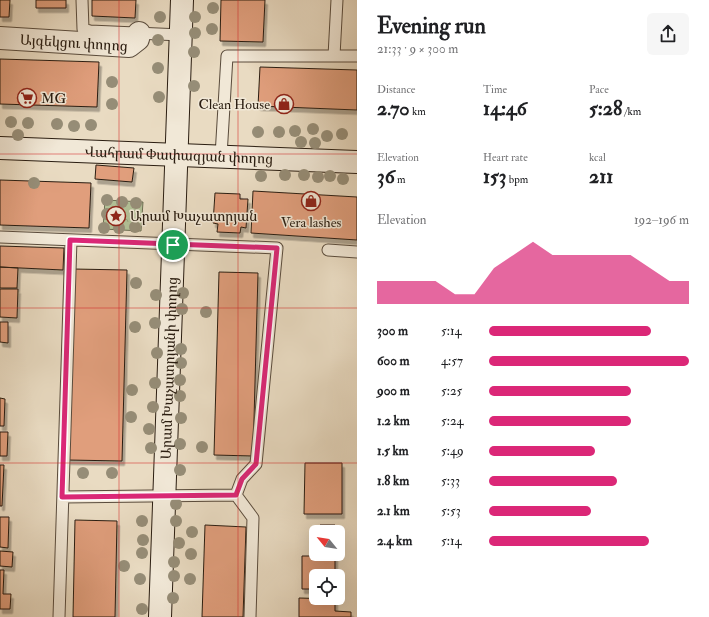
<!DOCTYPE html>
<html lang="en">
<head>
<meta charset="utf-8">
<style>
	:root { --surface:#fff; --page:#f6f6f6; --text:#202124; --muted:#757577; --accent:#db2777 }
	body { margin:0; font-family:"IM FELL Double Pica","Noto Serif Armenian",serif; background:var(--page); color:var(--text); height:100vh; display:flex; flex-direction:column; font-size:15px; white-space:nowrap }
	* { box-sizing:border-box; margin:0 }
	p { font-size:13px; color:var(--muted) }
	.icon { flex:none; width:22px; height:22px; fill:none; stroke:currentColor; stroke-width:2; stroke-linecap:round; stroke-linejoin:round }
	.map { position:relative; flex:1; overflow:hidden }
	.side { display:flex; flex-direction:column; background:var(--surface); width:352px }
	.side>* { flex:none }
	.needle { width:26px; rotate:300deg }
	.tools { position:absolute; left:309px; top:525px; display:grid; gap:8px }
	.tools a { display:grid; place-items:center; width:36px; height:36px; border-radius:6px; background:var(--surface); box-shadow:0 4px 16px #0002; font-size:20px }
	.pin { position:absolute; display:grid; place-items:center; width:34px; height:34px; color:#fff; margin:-17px; border:2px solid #fff; border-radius:50%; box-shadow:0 1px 4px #0007 }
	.round { display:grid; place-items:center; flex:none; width:42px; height:42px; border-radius:6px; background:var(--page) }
	.headline { display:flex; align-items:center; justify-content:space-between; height:68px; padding:0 20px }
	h1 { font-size:22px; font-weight:700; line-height:30px }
	.stats { display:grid; grid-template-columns:repeat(3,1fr); gap:6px; height:68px; padding:4px 20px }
	.stats div { display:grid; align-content:center }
	.stats b { font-size:20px; font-weight:700 }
	.stats small { font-size:11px; font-weight:400 }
	.stats p { font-size:11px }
	.chart { height:112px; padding:8px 20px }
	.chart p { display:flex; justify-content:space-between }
	.chart svg { width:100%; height:72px; margin-top:4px; fill:var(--accent); opacity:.7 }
	ul { padding:0 20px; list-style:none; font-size:13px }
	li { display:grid; grid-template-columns:64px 48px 1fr; align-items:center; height:30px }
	li i { height:10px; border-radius:5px; background:var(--accent) }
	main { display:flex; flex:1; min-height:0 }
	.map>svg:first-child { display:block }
	.park { fill:url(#park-crowns); stroke:#6e6f54 }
	.building { fill:#e09e7b; stroke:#2a1d11; filter:url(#shadow) }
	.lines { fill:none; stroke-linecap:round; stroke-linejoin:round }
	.lane-casing { stroke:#5a4c3d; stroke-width:13 }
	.street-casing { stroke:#5a4c3d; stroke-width:24 }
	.secondary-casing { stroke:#2a1d11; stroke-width:24 }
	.lane { stroke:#f1e8d7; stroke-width:11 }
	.street { stroke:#f1e8d7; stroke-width:22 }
	.secondary { stroke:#f1e8d7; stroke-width:22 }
	.tree { fill:#968d77 }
	.route-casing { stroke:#fff; stroke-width:8 }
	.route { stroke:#db2777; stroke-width:5 }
	.grid { fill:none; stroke:#d62828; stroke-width:1; stroke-opacity:0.55 }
	.labels { text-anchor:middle; stroke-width:3; stroke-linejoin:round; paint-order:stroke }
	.street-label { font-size:14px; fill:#2a1d11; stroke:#f1e8d7 }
	.poi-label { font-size:14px; fill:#2a1d11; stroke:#f1e8d7; text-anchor:start }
</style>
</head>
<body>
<main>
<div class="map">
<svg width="357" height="617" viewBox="0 0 357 617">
	<defs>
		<pattern id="park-crowns" width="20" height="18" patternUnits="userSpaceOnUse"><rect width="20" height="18" fill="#b2c197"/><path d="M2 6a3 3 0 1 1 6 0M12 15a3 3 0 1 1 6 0" fill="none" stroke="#99a581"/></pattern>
		<filter id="shadow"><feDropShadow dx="2.5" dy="4.5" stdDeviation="0" flood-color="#0004"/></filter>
	</defs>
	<rect width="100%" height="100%" fill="#e9dbc2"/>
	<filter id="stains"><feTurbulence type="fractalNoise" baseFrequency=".005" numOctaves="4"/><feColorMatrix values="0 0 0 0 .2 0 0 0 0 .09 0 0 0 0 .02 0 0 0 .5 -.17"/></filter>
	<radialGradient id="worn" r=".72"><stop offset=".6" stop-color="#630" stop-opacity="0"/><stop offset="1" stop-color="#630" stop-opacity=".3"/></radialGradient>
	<path class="park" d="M105,200L143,202L141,231L103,229Z"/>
	<path class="building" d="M0,0H10L9,17H0Z
		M36,0H66V8H36Z
		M92,0H136L135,18L92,16Z
		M221,0H265L263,42L220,41Z
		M0,59L99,62L97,107L0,104Z
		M260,67L357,70V110L258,106Z
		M96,165L134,168L132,182L95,179Z
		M0,180L91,183L89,228L0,225Z
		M253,191L357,197V240L251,233Z
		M215,193L240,194V199H248L246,228L241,227L240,233L217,232L218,224L213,223Z
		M0,246L64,248L63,270L0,267Z
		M0,267L18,268L17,288H0Z
		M73,269L127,270L122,461L68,460Z
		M219,272L258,273L253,456L214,455Z
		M0,289H18L17,318L0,317Z
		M0,322H8V343L0,342Z
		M0,398L5,399L4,426H0Z
		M0,432H8L7,456H0Z
		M305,463H342V514H304Z
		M0,465H4L2,506H0Z
		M0,517H9L8,548L0,547Z
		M75,520L117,521L115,617H73Z
		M205,525L246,527L243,617H202Z
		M320,525H335V532H320Z
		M0,551L13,552L12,567L0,566Z
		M320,554H335V576H316V589H302V556H320Z
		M0,570H4L3,594H11L10,609H0Z
		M299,598L335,599V611L351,612V617H299Z"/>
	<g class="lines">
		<defs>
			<path id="lane" d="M82,0L83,29L90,31L181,35
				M334,56L337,0
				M221,156L227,56H357
				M0,237L277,248L256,464L242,479L236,495L253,518L250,617
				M328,250L357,252
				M63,497L236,495
				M59,617L71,240"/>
			<g id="street">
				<path id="s1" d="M0,38L129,46L138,39L139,33"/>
			</g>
			<g id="secondary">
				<path id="s2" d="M0,148L357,162"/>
				<path id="s3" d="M160,617L182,0"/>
			</g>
		</defs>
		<use href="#lane" class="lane-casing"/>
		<use href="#street" class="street-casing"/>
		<use href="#secondary" class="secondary-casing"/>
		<use href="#lane" class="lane"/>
		<use href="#street" class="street"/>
		<use href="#secondary" class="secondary"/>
	</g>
	<g class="tree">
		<circle cx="213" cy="8" r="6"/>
		<circle cx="160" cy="17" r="6"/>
		<circle cx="195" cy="17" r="6"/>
		<circle cx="212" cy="29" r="6"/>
		<circle cx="195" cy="33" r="6"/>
		<circle cx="158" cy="40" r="6"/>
		<circle cx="194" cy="52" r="6"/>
		<circle cx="158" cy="68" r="6"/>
		<circle cx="112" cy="82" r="6"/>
		<circle cx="194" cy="86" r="6"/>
		<circle cx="159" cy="97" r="6"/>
		<circle cx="112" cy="104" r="6"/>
		<circle cx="11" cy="122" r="6"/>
		<circle cx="28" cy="123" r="6"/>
		<circle cx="57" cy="124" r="6"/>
		<circle cx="91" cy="125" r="6"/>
		<circle cx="74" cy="126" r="6"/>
		<circle cx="313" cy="129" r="6"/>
		<circle cx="295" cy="131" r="6"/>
		<circle cx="258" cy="132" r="6"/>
		<circle cx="279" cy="132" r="6"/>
		<circle cx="342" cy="134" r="6"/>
		<circle cx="18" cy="135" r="6"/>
		<circle cx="327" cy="136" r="6"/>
		<circle cx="301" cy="142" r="6"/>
		<circle cx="315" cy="143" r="6"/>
		<circle cx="285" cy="175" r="6"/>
		<circle cx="304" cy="175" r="6"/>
		<circle cx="261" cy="176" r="6"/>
		<circle cx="330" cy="176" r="6"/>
		<circle cx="318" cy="177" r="6"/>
		<circle cx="343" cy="179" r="6"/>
		<circle cx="34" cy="183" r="6"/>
		<circle cx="107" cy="200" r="6"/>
		<circle cx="122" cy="202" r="6"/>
		<circle cx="136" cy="203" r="6"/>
		<circle cx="107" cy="214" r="6"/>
		<circle cx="135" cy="227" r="6"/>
		<circle cx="104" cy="228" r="6"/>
		<circle cx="119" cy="228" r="6"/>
		<circle cx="136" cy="283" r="6"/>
		<circle cx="183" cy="293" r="6"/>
		<circle cx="156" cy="295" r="6"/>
		<circle cx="182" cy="309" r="6"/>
		<circle cx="206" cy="312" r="6"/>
		<circle cx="155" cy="323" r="6"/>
		<circle cx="135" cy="327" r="6"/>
		<circle cx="181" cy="349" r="6"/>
		<circle cx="157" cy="353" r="6"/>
		<circle cx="181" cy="363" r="6"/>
		<circle cx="180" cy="380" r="6"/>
		<circle cx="155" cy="383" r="6"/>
		<circle cx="132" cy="390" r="6"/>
		<circle cx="180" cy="396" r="6"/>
		<circle cx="153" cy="407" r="6"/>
		<circle cx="131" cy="417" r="6"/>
		<circle cx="181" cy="418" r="6"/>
		<circle cx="149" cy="429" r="6"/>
		<circle cx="180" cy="444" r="6"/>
		<circle cx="202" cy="447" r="6"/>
		<circle cx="151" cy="448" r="6"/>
		<circle cx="180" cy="470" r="6"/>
		<circle cx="83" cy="473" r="6"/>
		<circle cx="112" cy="473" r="6"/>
		<circle cx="176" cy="504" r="6"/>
		<circle cx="142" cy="521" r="6"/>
		<circle cx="176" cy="521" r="6"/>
		<circle cx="192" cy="532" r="6"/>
		<circle cx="143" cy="540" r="6"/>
		<circle cx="179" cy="543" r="6"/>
		<circle cx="142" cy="553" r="6"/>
		<circle cx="191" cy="554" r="6"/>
		<circle cx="174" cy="562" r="6"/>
		<circle cx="124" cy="566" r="6"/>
		<circle cx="174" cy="576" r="6"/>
		<circle cx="140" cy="579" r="6"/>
		<circle cx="190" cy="579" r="6"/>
		<circle cx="173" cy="598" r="6"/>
		<circle cx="142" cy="609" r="6"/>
	</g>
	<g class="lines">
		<defs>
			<path id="route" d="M70,240L277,248L256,464L242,479L236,495L62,497Z"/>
		</defs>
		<use href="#route" class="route-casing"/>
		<use href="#route" class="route"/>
	</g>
	<path class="grid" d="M119,0V617M238,0V617M0,154H357M0,308H357M0,463H357"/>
	<defs>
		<symbol id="supermarket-ring" viewBox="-11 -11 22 22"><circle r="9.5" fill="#f1e8d7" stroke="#8f2418" stroke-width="1.5"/><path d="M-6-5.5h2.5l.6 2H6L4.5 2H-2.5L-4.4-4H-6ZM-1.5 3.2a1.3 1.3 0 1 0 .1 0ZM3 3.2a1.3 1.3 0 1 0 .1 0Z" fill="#8f2418"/></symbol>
		<symbol id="shop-ring" viewBox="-11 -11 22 22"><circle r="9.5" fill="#f1e8d7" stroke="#8f2418" stroke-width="1.5"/><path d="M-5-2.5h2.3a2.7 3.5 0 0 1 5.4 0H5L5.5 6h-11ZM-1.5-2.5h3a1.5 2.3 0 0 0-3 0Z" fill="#8f2418"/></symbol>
		<symbol id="sight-ring" viewBox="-11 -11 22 22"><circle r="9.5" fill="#f1e8d7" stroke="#8f2418" stroke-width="1.5"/><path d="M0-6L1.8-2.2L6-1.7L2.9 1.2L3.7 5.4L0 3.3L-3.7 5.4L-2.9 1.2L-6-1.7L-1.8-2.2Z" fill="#8f2418"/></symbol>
	</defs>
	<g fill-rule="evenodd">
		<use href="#supermarket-ring" x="16" y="87" width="22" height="22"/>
		<use href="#shop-ring" x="273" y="93" width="22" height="22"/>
		<use href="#shop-ring" x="300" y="190" width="22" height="22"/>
		<use href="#sight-ring" x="105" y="205" width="22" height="22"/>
	</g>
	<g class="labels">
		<g class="street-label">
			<text dy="5" stroke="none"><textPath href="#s1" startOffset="74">Այգեկցու փողոց</textPath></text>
			<text dy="5" stroke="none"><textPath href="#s2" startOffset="179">Վահրամ Փափազյան փողոց</textPath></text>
			<text dy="5" stroke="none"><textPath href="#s3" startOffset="249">Արամ Խաչատրյանի փողոց</textPath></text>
		</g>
		<g class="poi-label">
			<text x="41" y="103">MG</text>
			<text x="270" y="109" text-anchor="end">Clean House</text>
			<text x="130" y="221">Արամ Խաչատրյան</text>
			<text x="311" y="227" text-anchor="middle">Vera lashes</text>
		</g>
	</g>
	<rect width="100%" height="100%" filter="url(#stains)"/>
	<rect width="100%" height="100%" fill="url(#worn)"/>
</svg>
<div class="tools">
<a><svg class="needle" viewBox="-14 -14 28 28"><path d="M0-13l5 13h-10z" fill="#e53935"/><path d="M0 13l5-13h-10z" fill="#757577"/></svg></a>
<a><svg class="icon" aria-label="locate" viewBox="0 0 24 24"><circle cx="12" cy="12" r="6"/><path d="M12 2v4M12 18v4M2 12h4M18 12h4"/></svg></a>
</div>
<div class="pin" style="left:173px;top:245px;background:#1e9e55"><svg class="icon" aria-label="arrive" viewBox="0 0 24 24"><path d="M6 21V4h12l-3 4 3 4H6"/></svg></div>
</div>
<section class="side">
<div class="headline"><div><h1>Evening run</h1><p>21:33 · 9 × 300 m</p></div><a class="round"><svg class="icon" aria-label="share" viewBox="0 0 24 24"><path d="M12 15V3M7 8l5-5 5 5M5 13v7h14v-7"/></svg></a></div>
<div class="stats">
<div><p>Distance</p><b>2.70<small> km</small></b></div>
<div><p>Time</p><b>14:46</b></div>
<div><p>Pace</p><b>5:28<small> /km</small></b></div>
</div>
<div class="stats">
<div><p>Elevation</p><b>36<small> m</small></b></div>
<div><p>Heart rate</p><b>153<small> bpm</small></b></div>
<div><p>kcal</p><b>211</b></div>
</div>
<div class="chart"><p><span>Elevation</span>192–196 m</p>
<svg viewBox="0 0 160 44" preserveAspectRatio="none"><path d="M0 44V30L10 30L20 30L30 30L40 38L50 38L60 22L70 14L80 6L90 14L100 14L110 14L120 14L130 14L140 22L150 30L160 30V44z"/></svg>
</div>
<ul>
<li><b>300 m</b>5:14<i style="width:81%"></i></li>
<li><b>600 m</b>4:57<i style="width:100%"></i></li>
<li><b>900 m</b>5:25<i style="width:71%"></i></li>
<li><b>1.2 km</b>5:24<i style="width:71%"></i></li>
<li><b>1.5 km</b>5:49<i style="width:53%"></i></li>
<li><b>1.8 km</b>5:33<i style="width:64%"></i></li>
<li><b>2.1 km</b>5:53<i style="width:51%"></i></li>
<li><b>2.4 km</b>5:14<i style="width:80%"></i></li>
</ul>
</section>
</main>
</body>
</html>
